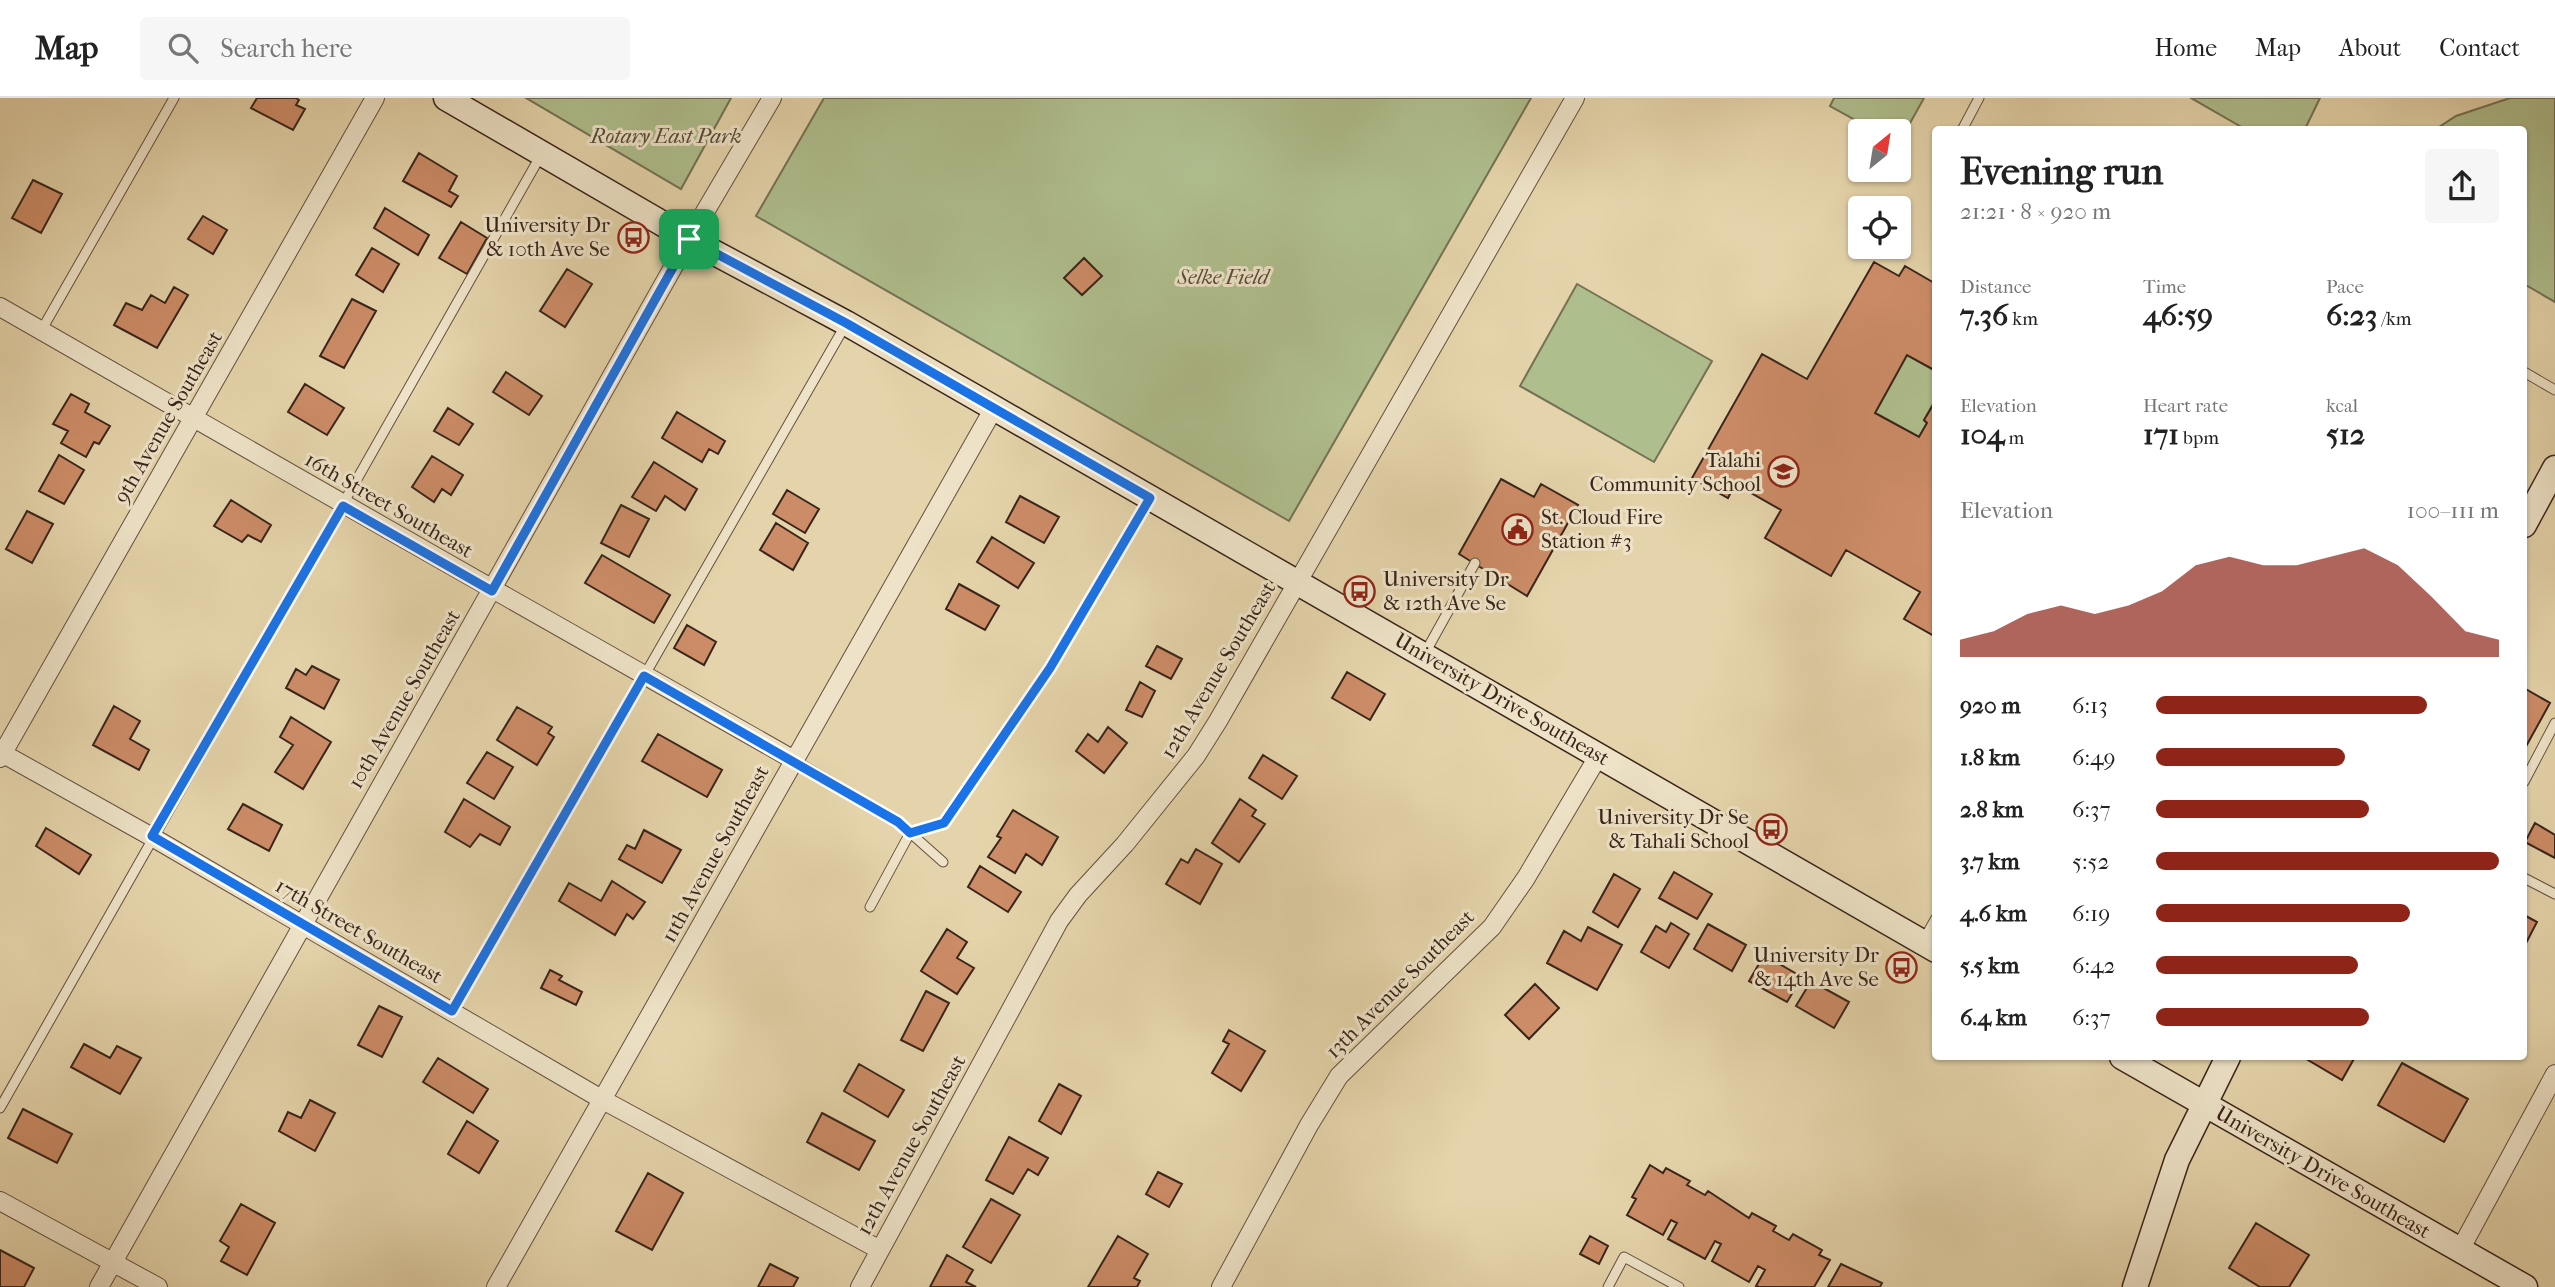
<!DOCTYPE html>
<html lang="en">
<head>
<meta charset="utf-8">
<style>
	:root { --surface:#fff; --page:#f6f6f6; --text:#222; --muted:#767676; --line:#e0e0e0; --accent:#8f2418 }
	body { margin:0; font-family:"IM FELL French Canon",serif; background:var(--page); color:var(--text); height:100vh; display:flex; flex-direction:column; font-size:26px; white-space:nowrap }
	* { box-sizing:border-box; margin:0 }
	p { font-size:23px; color:var(--muted) }
	.icon { flex:none; width:38px; height:38px; fill:none; stroke:currentColor; stroke-width:2; stroke-linecap:round; stroke-linejoin:round }
	.map { position:relative; flex:1; overflow:hidden }
	.drawer { position:absolute; left:1932px; top:28px; width:595px; height:934px; display:flex; flex-direction:column; background:var(--surface); border-radius:7px; box-shadow:0 2px 5px #0004 }
	.drawer>* { flex:none }
	.needle { width:46px; rotate:30deg }
	.controls { position:absolute; left:1848px; top:21px; display:grid; gap:14px }
	.controls a { display:grid; place-items:center; width:63px; height:63px; border-radius:7px; background:var(--surface); box-shadow:0 2px 5px #0004; font-size:35px }
	.pin { position:absolute; display:grid; place-items:center; width:60px; height:60px; color:#fff; margin:-30px; border-radius:14px; box-shadow:0 4px 10px #0006 }
	.round { display:grid; place-items:center; flex:none; width:74px; height:74px; border-radius:7px; background:var(--page) }
	.overview { display:flex; align-items:center; justify-content:space-between; height:119px; padding:0 28px }
	h1 { font-size:38px; font-weight:800; line-height:52px }
	.figures { display:grid; grid-template-columns:repeat(3,1fr); gap:10px; height:119px; padding:7px 28px }
	.figures div { display:grid; align-content:center }
	.figures b { font-size:30px; font-weight:800 }
	.figures small { font-size:19px; font-weight:400 }
	.figures p { font-size:19px }
	.chart { height:196px; padding:14px 28px }
	.chart p { display:flex; justify-content:space-between }
	.chart svg { width:100%; height:126px; margin-top:7px; fill:var(--accent); opacity:.7 }
	ul { padding:0 28px; list-style:none; font-size:23px }
	li { display:grid; grid-template-columns:112px 84px 1fr; align-items:center; height:52px }
	li i { height:18px; border-radius:9px; background:var(--accent) }
	header { display:flex; align-items:center; gap:42px; box-sizing:border-box; height:98px; padding:0 35px; background:var(--surface); border-bottom:2px solid var(--line) }
	header strong { font-size:33px }
	nav { display:flex; gap:38px; margin-inline-start:auto; font-size:24px }
	.search { width:490px; height:63px; background:var(--page); display:flex; align-items:center; gap:18px; box-sizing:border-box; padding:0 24px; border-radius:7px; color:var(--muted); font-size:26px }
	.map>svg:first-child { display:block }
	.green { fill:#afbe8d; stroke:#747154; stroke-width:2 }
	.building { fill:#cc8c67; stroke:#39241a; stroke-width:2 }
	.lines { fill:none; stroke-linecap:round; stroke-linejoin:round }
	.lane-casing { stroke:#64503e; stroke-width:11 }
	.street-casing { stroke:#64503e; stroke-width:20 }
	.secondary-casing { stroke:#39241a; stroke-width:27 }
	.lane { stroke:#eee3c8; stroke-width:9 }
	.street { stroke:#eee3c8; stroke-width:18 }
	.secondary { stroke:#eee3c8; stroke-width:24 }
	.route-casing { stroke:#fff; stroke-width:14 }
	.route { stroke:#1a73e8; stroke-width:9 }
	.labels { text-anchor:middle; stroke-width:6; stroke-linejoin:round; paint-order:stroke }
	.park-label { font-size:21px; font-style:italic; fill:#564a37; stroke:#eee3c8 }
	.poi-label { font-size:21px; fill:#39241a; stroke:#eee3c8; text-anchor:end }
	.street-label { font-size:21px; fill:#39241a; stroke:#eee3c8 }
</style>
</head>
<body>
<header>
<strong>Map</strong>
<div class="search"><svg class="icon" aria-label="search" viewBox="0 0 24 24"><circle cx="10" cy="10" r="6"/><path d="M15 15l6 6"/></svg>Search here</div>
<nav><a>Home</a><a>Map</a><a>About</a><a>Contact</a></nav>
</header>
<div class="map">
<svg width="2555" height="1189" viewBox="0 0 2555 1189">
	<rect width="100%" height="100%" fill="#e5d4ab"/>
	<filter id="stains"><feTurbulence type="fractalNoise" baseFrequency=".00286" numOctaves="4"/><feColorMatrix values="0 0 0 0 .2 0 0 0 0 .09 0 0 0 0 .02 0 0 0 .5 -.17"/></filter>
	<radialGradient id="worn" r=".72"><stop offset=".6" stop-color="#630" stop-opacity="0"/><stop offset="1" stop-color="#630" stop-opacity=".3"/></radialGradient>
	<path class="green" d="M526,0H731L681,91Z
		M824,0H1531L1289,423L756,118Z
		M1834,0H1924L1899,45V33H1875L1830,8Z
		M2191,0H2320L2305,31H2245Z
		M2510,0H2555V204L2524,186V32L2436,31L2456,18Z
		M1577,186L1712,263L1654,364L1520,288Z
		M1907,257L1935,273V302L1924,322L1927,325L1919,339L1875,315Z"/>
	<path class="building" d="M257,0H296L299,2L296,7L305,11L293,32L251,10Z
		M419,55L457,78L449,93L458,98L451,109L403,83Z
		M33,82L62,96L41,135L12,120Z
		M385,110L429,137L418,157L374,130Z
		M203,118L227,132L213,156L188,141Z
		M461,124L487,140L467,176L439,160Z
		M372,150L399,166L383,194L356,177Z
		M1084,160L1102,178L1082,197L1064,180Z
		M1874,164L1899,178L1905,168L1936,186V273L1907,257L1875,315L1919,339L1927,325L1924,322L1936,302V539L1904,521L1920,494L1846,452L1831,478L1765,440L1781,412L1735,386L1728,400L1692,380L1762,256L1807,281Z
		M567,171L592,186L565,229L540,213Z
		M174,189L188,197L157,250L114,227L126,205L142,212L151,197L165,205Z
		M352,201L376,213L344,270L320,258Z
		M506,274L542,298L529,317L493,294Z
		M305,286L344,310L327,337L288,314Z
		M71,296L89,306L85,314L110,328L99,346L94,344L86,359L61,345L68,333L53,326Z
		M448,310L473,326L459,347L434,333Z
		M677,314L725,343L718,356L709,351L702,364L662,340Z
		M59,357L84,372L64,406L39,393Z
		M432,358L463,377L451,397L442,391L434,404L412,389Z
		M654,364L697,391L685,412L665,398L656,413L632,399Z
		M1501,381L1534,399L1541,386L1578,407L1527,498L1459,456Z
		M787,392L819,411L805,435L773,416Z
		M1020,398L1059,419L1044,445L1006,424Z
		M231,402L271,427L261,444L248,437L242,444L214,428Z
		M621,407L649,421L629,459L601,445Z
		M27,413L53,426L32,465L6,451Z
		M776,425L808,445L793,472L760,452Z
		M992,439L1034,465L1018,490L977,464Z
		M602,457L670,497L654,525L585,485Z
		M959,486L999,508L985,532L946,511Z
		M687,527L716,544L704,567L674,550Z
		M1157,548L1182,561L1171,581L1146,568Z
		M312,568L339,582L324,611L286,590L296,571L306,577Z
		M1347,574L1385,596L1370,622L1332,600Z
		M1140,584L1155,593L1142,619L1126,612Z
		M2524,590L2550,605L2524,652Z
		M114,608L140,623L130,641L149,652L139,672L93,647Z
		M517,609L552,629L548,635L554,639L537,667L497,642Z
		M291,619L331,644L303,691L275,674L293,647L280,639Z
		M1108,629L1127,645L1104,675L1076,653L1088,636L1098,644Z
		M658,636L722,672L707,699L642,663Z
		M487,654L513,669L494,701L467,685Z
		M1263,657L1297,678L1282,701L1249,680Z
		M464,701L510,729L500,747L480,736L470,749L445,734Z
		M1240,701L1256,712L1252,718L1265,726L1239,764L1212,745Z
		M243,706L282,727L269,753L228,731Z
		M1013,712L1058,739L1042,767L1026,756L1015,775L988,759L1001,740L997,738Z
		M2535,725L2555,737V760L2525,744Z
		M46,730L91,757L79,776L36,748Z
		M644,732L681,752L662,785L619,761L627,747L635,751Z
		M1196,751L1222,766L1200,806L1166,786L1181,761L1188,765Z
		M980,768L1021,794L1008,814L968,789Z
		M1674,774L1712,796L1697,821L1659,800Z
		M1614,776L1640,791L1618,829L1593,814Z
		M612,783L645,804L633,821L627,816L615,837L559,803L569,785L601,803Z
		M2524,817L2537,824L2524,849Z
		M1671,825L1689,836L1669,870L1641,854L1656,828L1666,834Z
		M1708,826L1746,847L1732,873L1694,851Z
		M1588,829L1622,847L1597,892L1547,865L1564,833L1581,843Z
		M947,831L967,844L957,860L974,870L957,896L921,873Z
		M1764,857L1802,879L1787,904L1749,883Z
		M550,872L562,878L559,882L582,894L576,907L541,890Z
		M1811,883L1849,904L1834,930L1796,908Z
		M1535,886L1559,910L1529,941L1505,917Z
		M926,893L949,905L923,953L901,942Z
		M379,908L402,919L382,959L358,947Z
		M1229,932L1265,953L1241,993L1212,975L1229,946L1223,943Z
		M84,946L110,960L117,948L141,960L120,996L71,969Z
		M2303,959H2355L2342,982Z
		M438,960L488,991L473,1015L423,984Z
		M2402,965L2468,1001L2444,1044L2378,1007Z
		M859,966L904,992L888,1019L844,993Z
		M1059,986L1081,998L1061,1036L1039,1023Z
		M310,1002L335,1015L315,1053L279,1033L288,1014L301,1020Z
		M23,1011L72,1036L57,1065L8,1040Z
		M822,1015L875,1043L859,1072L807,1044Z
		M467,1023L498,1043L479,1075L448,1056Z
		M1009,1039L1048,1060L1038,1077L1028,1071L1013,1096L986,1082Z
		M1650,1067L1663,1075L1666,1070L1690,1083L1687,1087L1705,1097L1708,1093L1749,1120L1752,1115L1776,1128L1773,1133L1789,1142L1793,1136L1822,1152L1819,1157L1830,1162L1814,1189H1759L1756,1188L1765,1172L1758,1168L1749,1184L1712,1163L1721,1146L1715,1143L1705,1161L1668,1141L1677,1125L1671,1122L1663,1137L1627,1117L1636,1101L1632,1099Z
		M1158,1074L1182,1086L1169,1109L1146,1096Z
		M648,1075L683,1095L652,1152L616,1133Z
		M991,1101L1020,1117L991,1165L963,1149Z
		M241,1106L275,1125L247,1177L221,1163L229,1149L220,1143Z
		M2256,1125L2309,1157L2289,1189H2260L2229,1170Z
		M1118,1138L1148,1156L1134,1180L1140,1183L1137,1189H1088Z
		M1590,1138L1608,1148L1599,1166L1580,1156Z
		M0,1152L34,1170L24,1189H0Z
		M947,1157L973,1172L966,1184L976,1189H930Z
		M770,1166L798,1180L793,1189H758Z
		M1841,1166L1882,1185L1880,1189H1828Z"/>
	<g class="lines">
		<defs>
			<path id="lane" d="M1962,32L1979,0
				M41,233L174,0
				M2524,274L2555,292
				M1425,555L1475,465
				M794,662L898,724L943,764
				M2524,684L2555,625
				M2524,780L2555,796
				M870,809L910,735L944,725L1050,570L1149,402
				M1923,843L1936,820
				M452,913L846,226
				M0,1010L541,57
				M1608,1189L1624,1159L1679,1189"/>
			<path id="street" d="M0,209C265,360 528,513 794,662
				M0,654L152,739L603,1002L880,1152
				M0,660L375,0
				M0,1103L158,1189
				M2460,1152L2555,976
				M99,1189L689,141L772,0
				M496,1189L994,310
				M860,1189L1059,823L1078,797L1125,746L1196,658L1218,623L1575,0
				M1221,1189L1309,1027L1339,978L1492,829L1526,780L1599,657"/>
			<path id="secondary" d="M446,0L689,141L846,225L994,310L1936,852
				M2524,427L2555,370
				M2122,959L2525,1189
				M2135,1189L2177,1062L2228,959"/>
		</defs>
		<use href="#lane" class="lane-casing"/>
		<use href="#street" class="street-casing"/>
		<use href="#secondary" class="secondary-casing"/>
		<use href="#lane" class="lane"/>
		<use href="#street" class="street"/>
		<use href="#secondary" class="secondary"/>
	</g>
	<g class="lines">
		<defs>
			<path id="route" d="M689,141L846,225L1150,400L1050,570L944,725L910,735L898,724L644,578L452,913L152,738L343,408L492,493Z"/>
		</defs>
		<use href="#route" class="route-casing"/>
		<use href="#route" class="route"/>
	</g>
	<defs>
		<symbol id="bus-ring" viewBox="-11 -11 22 22"><circle r="9.5" fill="#eee3c8" stroke="#8f2418" stroke-width="1.5"/><path d="M-5-6H5V4H4V6H2V4H-2V6H-4V4H-5ZM-3.5-4V0h7V-4ZM-3.5 1.2v1.5H-2V1.2ZM2 1.2v1.5H3.5V1.2Z" fill="#8f2418"/></symbol>
		<symbol id="school-ring" viewBox="-11 -11 22 22"><circle r="9.5" fill="#eee3c8" stroke="#8f2418" stroke-width="1.5"/><path d="M0-5L7-2L0 1L-7-2ZM-4 1L0 2.5L4 1V4Q0 6-4 4Z" fill="#8f2418"/></symbol>
		<symbol id="civic-ring" viewBox="-11 -11 22 22"><circle r="9.5" fill="#eee3c8" stroke="#8f2418" stroke-width="1.5"/><path d="M-.6-6.5H3V-4.5H.6V-3L4-1V1h2V6H-6V1h2V-1L-.6-3ZM-1.2 2.5V6h2.4V2.5Z" fill="#8f2418"/></symbol>
	</defs>
	<g fill-rule="evenodd">
		<use href="#bus-ring" x="616" y="122" width="35" height="35"/>
		<use href="#school-ring" x="1766" y="356" width="35" height="35"/>
		<use href="#civic-ring" x="1500" y="414" width="35" height="35"/>
		<use href="#bus-ring" x="1342" y="476" width="35" height="35"/>
		<use href="#bus-ring" x="1754" y="714" width="35" height="35"/>
		<use href="#bus-ring" x="1884" y="852" width="35" height="35"/>
	</g>
	<g class="labels">
		<g class="park-label">
			<text x="666" y="45">Rotary East Park</text>
			<text x="1223" y="186">Selke Field</text>
		</g>
		<g class="poi-label">
			<text x="610" y="134">University Dr<tspan x="610" dy="24">&amp; 10th Ave Se</tspan></text>
			<text x="1761" y="369">Talahi<tspan x="1761" dy="24">Community School</tspan></text>
			<text x="1541" y="426" text-anchor="start">St. Cloud Fire<tspan x="1541" dy="24">Station #3</tspan></text>
			<text x="1383" y="488" text-anchor="start">University Dr<tspan x="1383" dy="24">&amp; 12th Ave Se</tspan></text>
			<text x="1749" y="726">University Dr Se<tspan x="1749" dy="24">&amp; Tahali School</tspan></text>
			<text x="1879" y="864">University Dr<tspan x="1879" dy="24">&amp; 14th Ave Se</tspan></text>
		</g>
		<g class="street-label">
			<text transform="translate(168 319) rotate(-60)" y="7">9th Avenue Southeast</text>
			<text transform="translate(389 407) rotate(30)" y="7">16th Street Southeast</text>
			<text transform="translate(1218 572) rotate(-59)" y="7">12th Avenue Southeast</text>
			<text transform="translate(404 601) rotate(-60)" y="7">10th Avenue Southeast</text>
			<text transform="translate(1502 601) rotate(30)" y="7">University Drive Southeast</text>
			<text transform="translate(715 756) rotate(-61)" y="7">11th Avenue Southeast</text>
			<text transform="translate(359 833) rotate(30)" y="7">17th Street Southeast</text>
			<text transform="translate(1400 886) rotate(-45)" y="7">13th Avenue Southeast</text>
			<text transform="translate(911 1047) rotate(-61)" y="7">12th Avenue Southeast</text>
			<text transform="translate(2323 1074) rotate(30)" y="7">University Drive Southeast</text>
		</g>
	</g>
	<rect width="100%" height="100%" filter="url(#stains)"/>
	<rect width="100%" height="100%" fill="url(#worn)"/>
</svg>
<div class="controls">
<a><svg class="needle" viewBox="-14 -14 28 28"><path d="M0-13l5 13h-10z" fill="#e53935"/><path d="M0 13l5-13h-10z" fill="#767676"/></svg></a>
<a><svg class="icon" aria-label="locate" viewBox="0 0 24 24"><circle cx="12" cy="12" r="6"/><path d="M12 2v4M12 18v4M2 12h4M18 12h4"/></svg></a>
</div>
<div class="pin" style="left:689px;top:141px;background:#1e9e55"><svg class="icon" aria-label="arrive" viewBox="0 0 24 24"><path d="M6 21V4h12l-3 4 3 4H6"/></svg></div>
<section class="drawer">
<div class="overview"><div><h1>Evening run</h1><p>21:21 · 8 × 920 m</p></div><a class="round"><svg class="icon" aria-label="share" viewBox="0 0 24 24"><path d="M12 15V3M7 8l5-5 5 5M5 13v7h14v-7"/></svg></a></div>
<div class="figures">
<div><p>Distance</p><b>7.36<small> km</small></b></div>
<div><p>Time</p><b>46:59</b></div>
<div><p>Pace</p><b>6:23<small> /km</small></b></div>
</div>
<div class="figures">
<div><p>Elevation</p><b>104<small> m</small></b></div>
<div><p>Heart rate</p><b>171<small> bpm</small></b></div>
<div><p>kcal</p><b>512</b></div>
</div>
<div class="chart"><p><span>Elevation</span>100–111 m</p>
<svg viewBox="0 0 160 44" preserveAspectRatio="none"><path d="M0 44V38L10 35L20 29L30 26L40 29L50 26L60 21L70 12L80 9L90 12L100 12L110 9L120 6L130 12L140 23L150 35L160 38V44z"/></svg>
</div>
<ul>
<li><b>920 m</b>6:13<i style="width:79%"></i></li>
<li><b>1.8 km</b>6:49<i style="width:55%"></i></li>
<li><b>2.8 km</b>6:37<i style="width:62%"></i></li>
<li><b>3.7 km</b>5:52<i style="width:100%"></i></li>
<li><b>4.6 km</b>6:19<i style="width:74%"></i></li>
<li><b>5.5 km</b>6:42<i style="width:59%"></i></li>
<li><b>6.4 km</b>6:37<i style="width:62%"></i></li>
</ul>
</section>
</div>
</body>
</html>
